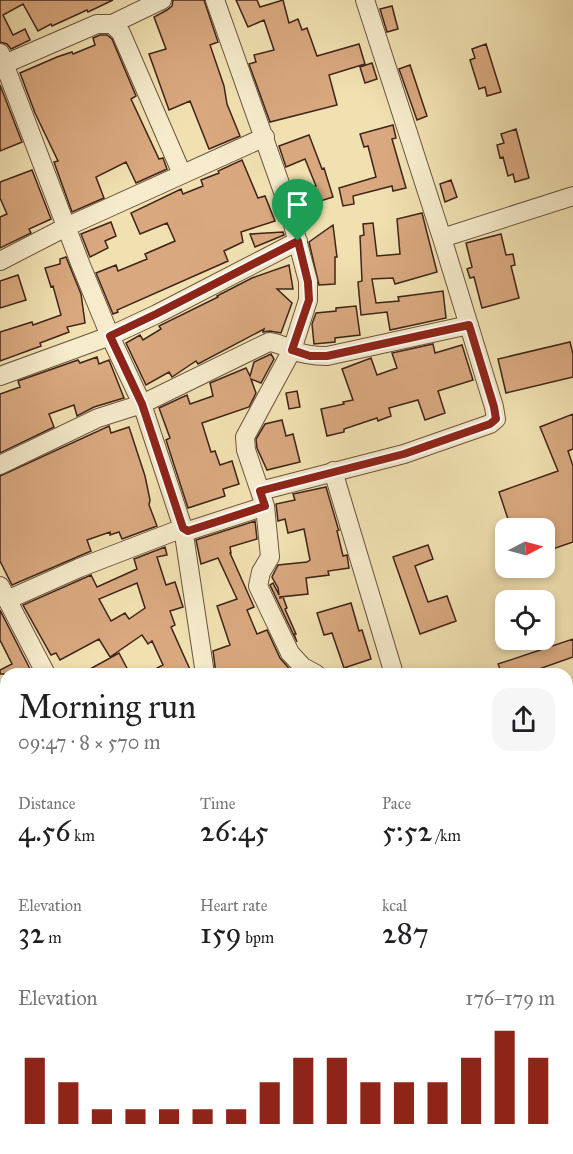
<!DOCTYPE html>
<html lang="en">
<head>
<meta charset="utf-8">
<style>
	:root { --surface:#fff; --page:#f6f6f6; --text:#202124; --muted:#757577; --accent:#8f2418 }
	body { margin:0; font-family:"IM FELL Great Primer",serif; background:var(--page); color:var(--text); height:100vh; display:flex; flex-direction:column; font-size:22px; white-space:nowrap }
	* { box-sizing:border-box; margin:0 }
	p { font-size:20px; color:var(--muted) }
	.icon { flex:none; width:33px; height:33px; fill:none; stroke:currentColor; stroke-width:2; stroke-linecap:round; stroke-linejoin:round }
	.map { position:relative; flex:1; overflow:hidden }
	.sheet { position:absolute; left:0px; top:668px; width:573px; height:488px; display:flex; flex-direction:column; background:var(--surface); border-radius:18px 18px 0 0; box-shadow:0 3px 9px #0003 }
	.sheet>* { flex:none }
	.needle { width:39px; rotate:84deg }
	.fabs { position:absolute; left:495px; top:518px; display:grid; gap:12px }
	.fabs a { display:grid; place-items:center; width:60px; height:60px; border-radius:12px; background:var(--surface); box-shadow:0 3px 9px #0003; font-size:30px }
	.pin { position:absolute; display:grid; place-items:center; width:51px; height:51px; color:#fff; margin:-62px -26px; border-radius:50% 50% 50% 0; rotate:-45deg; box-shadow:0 0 6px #0007 }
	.pin .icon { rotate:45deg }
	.round { display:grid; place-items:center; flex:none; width:63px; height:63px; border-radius:18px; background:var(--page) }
	.overview { display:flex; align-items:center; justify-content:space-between; height:102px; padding:0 18px }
	h1 { font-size:33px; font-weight:600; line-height:45px }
	.figures { display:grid; grid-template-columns:repeat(3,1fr); gap:9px; height:102px; padding:6px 18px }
	.figures div { display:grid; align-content:center }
	.figures b { font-size:30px; font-weight:600 }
	.figures small { font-size:16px; font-weight:400 }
	.figures p { font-size:16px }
	.chart { height:168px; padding:12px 18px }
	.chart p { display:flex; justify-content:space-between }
	.chart svg { width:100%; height:108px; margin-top:6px; stroke:var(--accent); stroke-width:6 }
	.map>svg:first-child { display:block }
	.building { fill:#d9a87f; stroke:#3f241a; stroke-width:1.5; fill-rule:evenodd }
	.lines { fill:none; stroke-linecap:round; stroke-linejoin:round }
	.minor-casing { stroke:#6c5340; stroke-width:20 }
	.minor { stroke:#f6eccc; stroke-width:18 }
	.route-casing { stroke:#fff; stroke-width:12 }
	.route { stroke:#8f2418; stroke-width:8 }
</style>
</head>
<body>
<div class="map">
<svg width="573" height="1154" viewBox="0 0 573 1154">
	<rect width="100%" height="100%" fill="#f1e1b1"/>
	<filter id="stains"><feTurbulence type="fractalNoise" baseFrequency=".00333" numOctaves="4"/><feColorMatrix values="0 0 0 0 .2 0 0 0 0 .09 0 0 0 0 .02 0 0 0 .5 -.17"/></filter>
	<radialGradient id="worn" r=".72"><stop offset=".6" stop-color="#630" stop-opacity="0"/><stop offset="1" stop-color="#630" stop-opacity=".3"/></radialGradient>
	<path class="building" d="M0,0H113L88,12L87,10L52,26L51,24L38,31L23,4L3,15L13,35L25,29L30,40L11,49L7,44L0,42Z
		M173,0H204L218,42L210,45L224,86L227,104L240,136L209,149L190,101L169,110L149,54L166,49L154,17L167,10L172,6Z
		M236,0H257L260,7L283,0L289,23L298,19L302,30L307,28L317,56L359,44L365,64L329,75L337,105L270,122L249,64L256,62L254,55L274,50L264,20L248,27Z
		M392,6L398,29L387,32L380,9Z
		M100,35H107L112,39L136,96L131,99L159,159L163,158L167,169L136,183L126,162L96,177L104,198L72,212L54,162L58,161L35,113L20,73L57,57L72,52L73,54L95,45L93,38Z
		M486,44L501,92L487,96L485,87L479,89L470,60L475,58L472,49Z
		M372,63L377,79L365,83L360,67Z
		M410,65L427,116L417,120L399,69Z
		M0,85L22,142L0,151Z
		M393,125L396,138L392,139L406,188L393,191L392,186L353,196L354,204L343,206L339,188L376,177L368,146L364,147L360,134Z
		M516,129L529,178L515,182L513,174L508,176L503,157L500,158L497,145L504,143L501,134Z
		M309,135L322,169L324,168L333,197L301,207L296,192L316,186L305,159L286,167L279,146Z
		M242,160L258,198L265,196L275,221L241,232L243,242L224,251L228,261L117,310L118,312L113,314L96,273L116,265L118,271L147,259L145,254L175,241L167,223L140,234L131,213L181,189L183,194L203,186L201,180L219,173L218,171Z
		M32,170L51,219L29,229L31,233L0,248V217L7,214L0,198V182Z
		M451,180L457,197L445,202L440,184Z
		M422,213L437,272L395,284L393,278L372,279L376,303L399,301L398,297L443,291L446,318L390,330L387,312L361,315L358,282L362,281L360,236L364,235L363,224L373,223L377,256L400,254L397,219Z
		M111,222L116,236L105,241L108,248L90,257L81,234Z
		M333,225L337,257H335V284L319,285L309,242Z
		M283,232L284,235L255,247L250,234Z
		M501,234L506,255L513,254L515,265L511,266L519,298L482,308L474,277L470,278L467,269L472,267L466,243Z
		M66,257L81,294L85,323L67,327L69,332L40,343L41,346L0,361V332L32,322L33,325L61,315L53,286L51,287L45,268L60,264V259Z
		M289,265L293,289H277L292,303L281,333L270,331L263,332L264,329L198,364L196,361L172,377L169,372L146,385L126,343L140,335L143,340L161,329L159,326L218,297L217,296L252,278Z
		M18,275L26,300L0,308V281Z
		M356,306L360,335L335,338V342L314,344L312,324L316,313L336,311V308Z
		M570,342L573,354V377L506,393L498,359Z
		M433,344L435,353L462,345L473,380L438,391L445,413L425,420L418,400L389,408L391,416L378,421L377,418L344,429V432L327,436L321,409L344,404L343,402L353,400L342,369L371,358L377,375L397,368L392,353Z
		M271,354L274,359L261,383L251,379L256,393L249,407L202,423L211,452L215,451L220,465L232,461L239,484L223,489L225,496L188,508L166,440L170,438L159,408L187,395L190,404L213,396L210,383L246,368L250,376L254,362Z
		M97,357L99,364L109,360L124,398L94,407L77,416L74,405L49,414L54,427L0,453V394L20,387L18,381L78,360L80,363Z
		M297,391L300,407L289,409L286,393Z
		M573,414V449L568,451L573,466V542L544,552V528H511L499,492L558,471L540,427Z
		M282,420L286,436L293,434L300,462L267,470L257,448L256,439L265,424Z
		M109,426L111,433L129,427L145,476L150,500L149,505L157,526L122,539L119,532L110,535V532L87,540L91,551L12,585L0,561V476Z
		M326,487L338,528L339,530L337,531L343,556L347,555L349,568L328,571L329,575L306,578L308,594L280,597V598L283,597L287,608L285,609L296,634H294L297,642L270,585L273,583L279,595L278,588L272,577L278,565L307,562L310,560L304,529L288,533L285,519L278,521L276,504L295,500L293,494Z
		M255,521L257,539L230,547L231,553H230L254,607L247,610L257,634L267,630L280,658L294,674H216L213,651L230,645L217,606L237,599L218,558L201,564L196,540Z
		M428,545L433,559L415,566L428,602L447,596L456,621L420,634L393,557Z
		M165,547L167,555L157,557L166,585L175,582L183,607L170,611L175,625L171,627L192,674H146L163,665L152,641L148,644L142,635L110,657L99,639L60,660L56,653L51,655L23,605L91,575L97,587L137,569L134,559ZM137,583L145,608L129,619L125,613L111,621L99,599Z
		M351,603L359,631L362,630L371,659L344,668L332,633L324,635L317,613Z
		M0,610L29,667L33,674H0V670L12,664L0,640Z
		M573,639V657L525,674H502L498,664Z
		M119,653L130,674H81Z"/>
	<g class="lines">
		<defs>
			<path id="minor" d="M215,0L288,206L308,281V300L292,350L245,437L246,450L265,506L270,557L261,572L258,586L290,653L303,667L316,674
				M112,24L162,0
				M0,53L80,263L110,336L142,404L183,528L205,674
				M0,66L97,24H112L121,33L182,174
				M442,238L573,196
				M0,261L66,227L265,137
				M0,376L110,336L157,314L298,241
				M0,465L98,418L142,404L269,342C279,343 283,346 292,350C304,355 314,356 327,356L469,325
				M333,471L394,674
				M260,491L404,454L490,424L496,419L494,407L442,238L365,0
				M0,586L46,674
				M7,600L79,568L183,528L188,531L265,506
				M0,876L6,887
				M0,974L6,969
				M0,1131H6
				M248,1149L249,1154
				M433,1149L434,1154
				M538,1149L539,1154
				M154,1154L162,1149"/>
		</defs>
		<use href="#minor" class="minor-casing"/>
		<use href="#minor" class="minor"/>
	</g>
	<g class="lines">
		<defs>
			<path id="route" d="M298,241L308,282L309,300L292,350L310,356H327L469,325L494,407L496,419L490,424L404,454L260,491L265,506L188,531L183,528L142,404L110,336L156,314Z"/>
		</defs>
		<use href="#route" class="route-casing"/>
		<use href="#route" class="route"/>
	</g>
	<rect width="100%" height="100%" filter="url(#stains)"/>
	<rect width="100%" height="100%" fill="url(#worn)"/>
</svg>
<div class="fabs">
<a><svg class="needle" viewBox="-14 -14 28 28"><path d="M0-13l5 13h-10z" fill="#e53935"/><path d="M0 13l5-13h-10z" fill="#757577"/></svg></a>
<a><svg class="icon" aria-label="locate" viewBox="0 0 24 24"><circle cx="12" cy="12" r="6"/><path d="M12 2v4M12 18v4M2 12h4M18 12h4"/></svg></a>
</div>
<div class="pin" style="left:298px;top:241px;background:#1e9e55"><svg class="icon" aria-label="arrive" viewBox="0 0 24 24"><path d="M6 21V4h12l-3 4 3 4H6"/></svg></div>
<section class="sheet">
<div class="overview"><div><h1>Morning run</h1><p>09:47 · 8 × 570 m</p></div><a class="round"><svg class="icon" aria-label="share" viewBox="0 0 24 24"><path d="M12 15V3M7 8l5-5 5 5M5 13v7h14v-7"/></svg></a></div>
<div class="figures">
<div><p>Distance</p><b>4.56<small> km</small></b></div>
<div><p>Time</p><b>26:45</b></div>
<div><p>Pace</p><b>5:52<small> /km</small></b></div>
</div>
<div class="figures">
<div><p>Elevation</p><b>32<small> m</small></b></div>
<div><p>Heart rate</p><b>159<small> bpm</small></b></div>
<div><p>kcal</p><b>287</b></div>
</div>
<div class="chart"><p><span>Elevation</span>176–179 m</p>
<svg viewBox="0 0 160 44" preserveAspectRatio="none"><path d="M5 44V17M15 44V27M25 44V38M35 44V38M45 44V38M55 44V38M65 44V38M75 44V27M85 44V17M95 44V17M105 44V27M115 44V27M125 44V27M135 44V17M145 44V6M155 44V17"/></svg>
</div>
</section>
</div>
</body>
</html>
